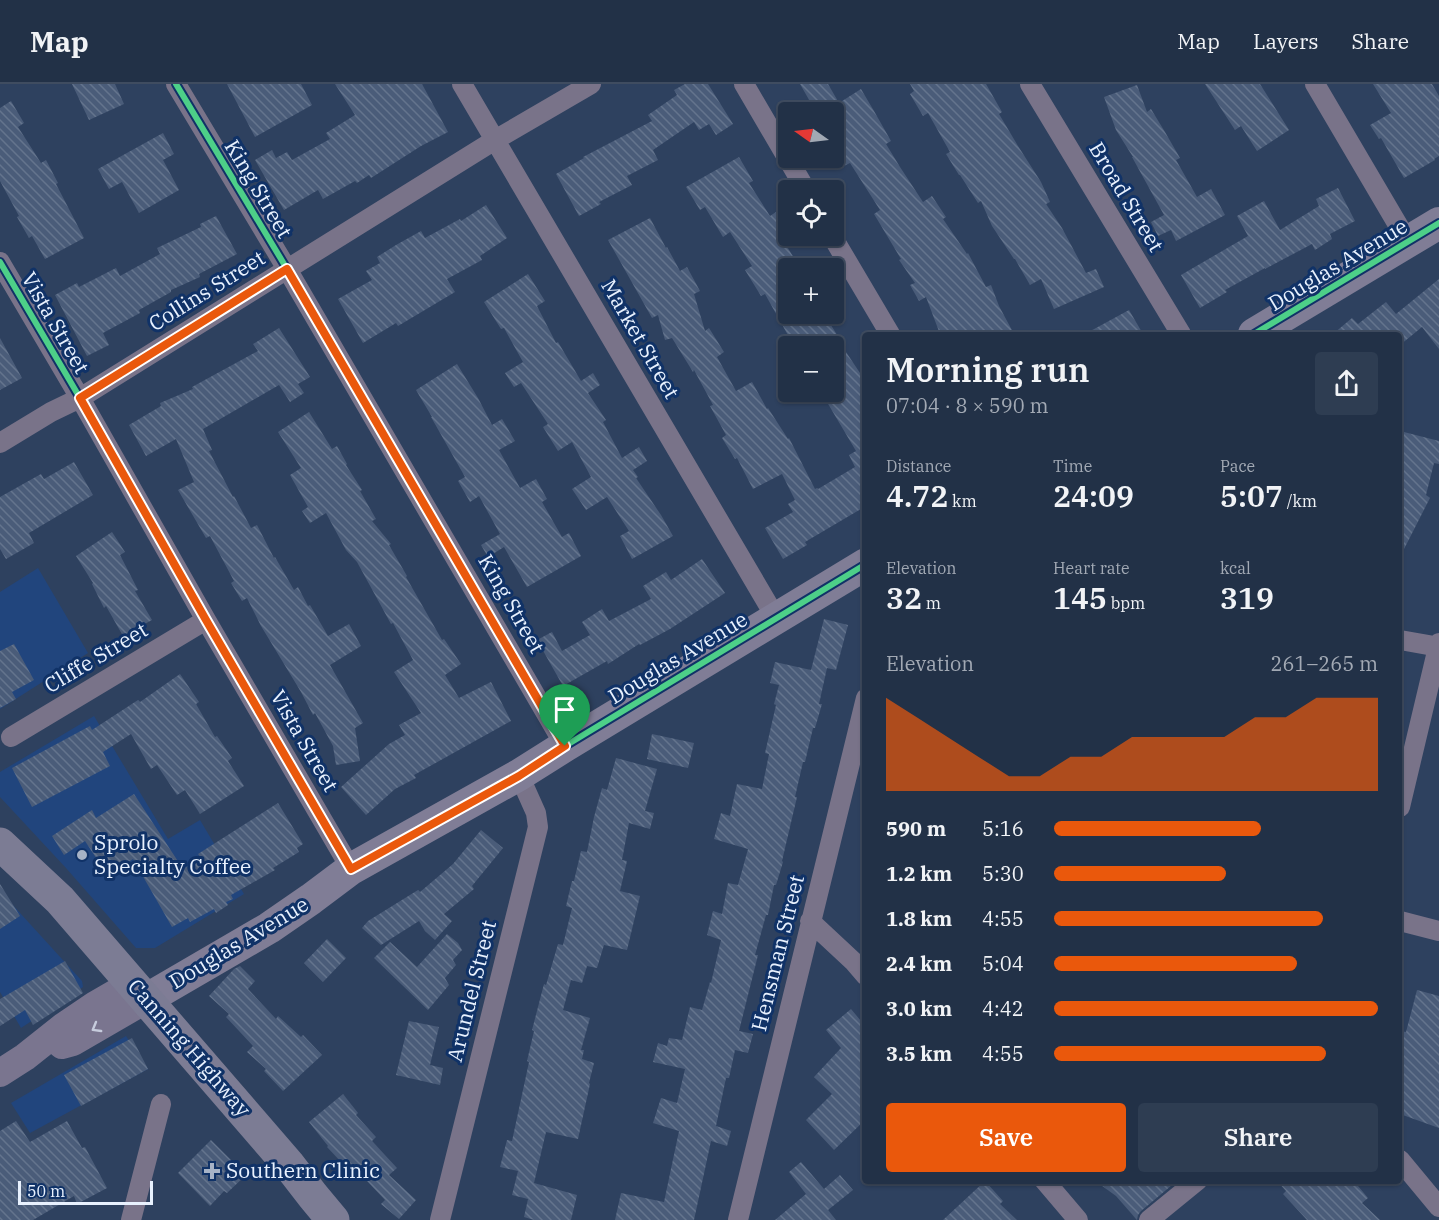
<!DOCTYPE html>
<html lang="en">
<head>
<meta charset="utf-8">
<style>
	:root { --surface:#223147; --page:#2e3d52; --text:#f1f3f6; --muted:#a2a9b4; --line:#3f4c60; --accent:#ea580c }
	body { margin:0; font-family:"IBM Plex Serif",serif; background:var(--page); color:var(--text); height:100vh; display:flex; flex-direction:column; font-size:22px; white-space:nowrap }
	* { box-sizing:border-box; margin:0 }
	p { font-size:20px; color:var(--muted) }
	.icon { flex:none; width:33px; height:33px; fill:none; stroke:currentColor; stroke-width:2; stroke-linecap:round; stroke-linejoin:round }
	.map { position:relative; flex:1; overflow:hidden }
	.drawer { position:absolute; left:862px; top:248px; width:540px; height:852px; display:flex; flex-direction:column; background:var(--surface); border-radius:6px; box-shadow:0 2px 4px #0004,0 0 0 2px var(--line) }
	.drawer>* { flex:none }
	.needle { width:39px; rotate:284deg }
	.fabs { position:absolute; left:778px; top:18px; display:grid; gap:12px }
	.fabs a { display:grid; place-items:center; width:66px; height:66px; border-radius:6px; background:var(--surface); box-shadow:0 2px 4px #0004,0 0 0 2px var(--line); font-size:30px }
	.scale { position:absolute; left:18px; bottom:15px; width:135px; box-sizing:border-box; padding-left:6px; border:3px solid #e8f1fe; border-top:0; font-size:16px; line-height:21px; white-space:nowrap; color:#e8f1fe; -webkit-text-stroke:4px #103267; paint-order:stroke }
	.pin { position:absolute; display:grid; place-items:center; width:51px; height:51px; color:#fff; margin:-62px -26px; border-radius:50% 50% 50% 0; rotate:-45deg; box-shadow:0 0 6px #0007 }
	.pin .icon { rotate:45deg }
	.round { display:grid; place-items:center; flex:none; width:63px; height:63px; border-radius:6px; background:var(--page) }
	.headline { display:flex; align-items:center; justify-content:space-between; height:102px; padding:0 24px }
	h1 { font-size:33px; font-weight:600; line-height:45px }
	.stats { display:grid; grid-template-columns:repeat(3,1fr); gap:9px; height:102px; padding:6px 24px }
	.stats div { display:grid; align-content:center }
	.stats b { font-size:30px; font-weight:600 }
	.stats small { font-size:16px; font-weight:400 }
	.stats p { font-size:16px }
	.chart { height:168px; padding:12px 24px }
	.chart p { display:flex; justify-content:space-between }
	.chart svg { width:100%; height:108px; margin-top:6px; fill:var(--accent); opacity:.7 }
	.primary-button { display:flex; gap:12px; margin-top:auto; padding:12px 24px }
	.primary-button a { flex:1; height:69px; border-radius:6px; background:var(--accent); color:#fff; font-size:24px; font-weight:600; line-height:69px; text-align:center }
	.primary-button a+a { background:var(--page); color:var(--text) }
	ul { padding:0 24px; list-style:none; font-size:20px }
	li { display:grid; grid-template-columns:96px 72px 1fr; align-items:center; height:45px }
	li i { height:15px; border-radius:8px; background:var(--accent) }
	header { display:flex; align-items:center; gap:36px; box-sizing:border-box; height:84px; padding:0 30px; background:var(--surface); border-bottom:2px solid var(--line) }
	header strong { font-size:28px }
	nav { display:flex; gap:33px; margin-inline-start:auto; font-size:21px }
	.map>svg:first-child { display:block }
	.built { fill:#21457d }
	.building { fill:url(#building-back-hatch) }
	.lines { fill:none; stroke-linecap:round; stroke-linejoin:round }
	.minor { stroke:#797389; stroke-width:20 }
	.secondary { stroke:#7a758f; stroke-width:28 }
	.primary { stroke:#807d96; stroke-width:32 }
	.trunk { stroke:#7c7c94; stroke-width:33 }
	.cycleway-casing { stroke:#103267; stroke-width:10 }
	.cycleway { stroke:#4dcf88; stroke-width:6 }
	.oneway { stroke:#c7ccdd }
	.route-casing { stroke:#fff; stroke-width:12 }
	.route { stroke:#ea580c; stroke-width:8 }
	.poi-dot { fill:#a7b3c6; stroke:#103267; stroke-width:2 }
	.labels { text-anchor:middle; stroke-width:6; stroke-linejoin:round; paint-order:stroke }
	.street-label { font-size:21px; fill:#e8f1fe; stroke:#103267 }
	.poi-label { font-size:21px; fill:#e8f1fe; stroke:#103267; text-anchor:start }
</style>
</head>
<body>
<header>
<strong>Map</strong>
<nav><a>Map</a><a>Layers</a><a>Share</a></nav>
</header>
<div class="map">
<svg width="1439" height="1136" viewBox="0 0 1439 1136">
	<defs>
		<pattern id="building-back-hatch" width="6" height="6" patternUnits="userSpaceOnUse" patternTransform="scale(1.5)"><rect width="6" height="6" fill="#4a5c79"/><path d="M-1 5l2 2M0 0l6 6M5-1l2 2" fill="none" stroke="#64748d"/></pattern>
	</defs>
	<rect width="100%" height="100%" fill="#2e415f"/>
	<path class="built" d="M38,484L88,569L0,625V508Z
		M94,632L168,755L200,736L244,810L155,864H136L66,784L0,713V688Z
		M0,807L82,897L83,903L21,944L0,908Z
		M126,952L148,985L30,1049L11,1019Z"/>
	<path class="building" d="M72,0H115L124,20L89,36Z
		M227,0H301L312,21L255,53Z
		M335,0H422L448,48L421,62L371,94L369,91L357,99L355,97L323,115L318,106L284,126L255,76L272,66L276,74L287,68L292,76L330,55L326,49L355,31Z
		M685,0H708L733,40L716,51L709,40L699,46L694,38L653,66L658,76L627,92L632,101L599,118L601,120L579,132L556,90L584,74L583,73L652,37L648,31L677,11L674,6Z
		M800,0H828L839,19L861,5L874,27L891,57L886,60L900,83L923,118L932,112L946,133L943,135L967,170L968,169L986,203L991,201L999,222L1014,250H940L926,213L919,217L910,201L915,199L899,176L901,175L874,130L880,126L850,79L842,83L834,68V28H816Z
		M910,0H986L1002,28L999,30L1018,62L1041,98L1050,118L1046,120L1062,144L1086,189L1096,185L1104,203L1054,225L1041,195L1030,201L1015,175H1014L992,142L981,117L978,119L960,91H959L946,70L950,68L928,29L923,32L910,10L914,7Z
		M1205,0H1260L1289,46L1257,67L1241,42L1235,46Z
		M1373,0H1432L1439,12V72L1434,75L1435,76L1404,94L1381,54L1379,55L1370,41L1391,29Z
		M1137,1L1147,28L1151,25L1165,48L1180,74L1176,76L1197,113L1211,105L1225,131L1176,157L1171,146L1158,152L1151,138L1164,131L1132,73H1133L1116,46L1104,13Z
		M11,17L24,39L18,43L41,79L46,76L58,99L56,100L84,154L45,175L32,152L29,154L17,133L19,132L0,97V24Z
		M163,49L174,70L163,76L179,106L139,129L122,98L109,105L98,85Z
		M739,73L753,97L749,99L770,132L776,128L785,141L777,146L800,184H789V230H824L844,262H842L866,298V422L805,458L807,461L783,475L765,444L793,428L788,420L795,416L782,390L753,405L737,374L735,375L722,354L726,351L710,322L713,321L694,286L693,288L672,254L665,256L658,231L652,234L608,156L650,134L666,164L667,163L680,187L687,183L700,207L694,210L705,247L709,244L724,268L717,273L736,307L752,298L767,325L768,324L788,355L789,354L815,405L817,404L818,405L855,383L849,371L856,367L821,308H834V262H794L765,210L761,212L745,186L752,182L730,148L723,153L705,123L700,126L686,103Z
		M1338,104L1355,137L1330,150L1332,155L1315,166L1312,160L1265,185V184L1225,206L1227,208L1200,224L1181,191L1248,152L1237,132L1264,117L1280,146L1319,122L1316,115Z
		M486,121L507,154L480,172L482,176L447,195L455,208L398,242L396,239L363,259L338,215L372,196L366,187L380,179L377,173L396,161L421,147L425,154L460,135L461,137Z
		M216,132L237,170L199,190L200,193L171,206V208L139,226L140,229L103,249L109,261L87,272L55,211L77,199L79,203L116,184L120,192L160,170L157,164L201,143L200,140Z
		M528,190L545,217L537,222L556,259L558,258L581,297L593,289L600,301L588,309L606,336L603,338L622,374L639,363L647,377L633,386L638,393L636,394L661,431L673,452L632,475L620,452L629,447L607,413L586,426L572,405L591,393L572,358L558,367L543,343L548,340L521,299L514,303L505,289L523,278L504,244L501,245L484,218Z
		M1439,195V265L1422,243L1400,261V250H1333L1352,234L1358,240L1386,218L1396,230Z
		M1129,226L1143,250H1085Z
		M279,244L310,293L298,300L304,309L290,318L279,301L203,345L212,366L209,367L233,413L234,412L251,444L257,441L274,474L275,473L294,506L298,503L308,522L310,521L328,552L349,540L361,562L330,581L363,639L355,644L360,677L336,681L333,662L315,629L313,631L301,608L261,542L247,514L242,517L231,499L234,497L210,452L206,454L178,406L194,398L176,355L146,372L129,341L161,322L160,319L193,305L192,303L258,267L253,260Z
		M0,254L22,294L0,306Z
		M457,280L478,314L492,341L502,335L515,357L499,366L520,404L536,395L547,415L542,418L562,453L569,449L581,472L527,503L504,463L488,473L481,461L500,450L479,412L470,418L458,397L465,393L431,333H432L416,306Z
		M309,328L332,365L337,362L347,380L346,381L362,406L360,407L376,435L372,437L391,460L389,461L407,492L406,493L442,556L444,555L461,580L445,591L459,614L491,598L511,637L414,691L416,694L395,705L366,731L341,703L389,660L405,651L399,641L421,629L394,588L413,576L393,539L391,540L357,478L346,466L326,429L310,439L302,427L308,423L290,391L301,384L278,348Z
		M1400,347L1439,357V380L1434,379L1426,411L1430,414L1400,473Z
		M74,378L93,411L29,449L34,459L6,475L0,465V413L41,390L44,395Z
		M112,448L125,468L120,471L138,506L135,507L152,536L123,552L106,522L104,524L92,500L93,499L76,472Z
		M702,475L725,509L670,545L640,561L639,560L608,580L607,577L563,602L537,556L552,548L562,567L590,551L582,538L602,525L609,537L651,515L643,502L666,488L671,496Z
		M824,535L848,541L836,586L827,584L819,620H822L815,644H813L805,678H803L795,713H797L782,777L783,778L776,801H774L768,831H766L755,871H758L739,947L753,950L748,969L735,966L729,994H726L716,1042L731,1047L727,1062L711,1057L694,1136H615L621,1109L664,1118L679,1047L653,1039L661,1014L677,1019L685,985L653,978L658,959L667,962L669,954L682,956L690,923L702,926L710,898L711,899L721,856L707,851L713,827L722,830L728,799L738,801L748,765L714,755L721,729L730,732L737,700L762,705L769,670L765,669L776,621L774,620L779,601L770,599L775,578L811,586Z
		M14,560L34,596L12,608L16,615L0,624V567Z
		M180,590L199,618L196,620L215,653L217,652L232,674L228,677L244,702L200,730L185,706L177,711L157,681L151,685L131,650L103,668L110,682L32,723L12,684L90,642L92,646L138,616L140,618Z
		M652,650L694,659L688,684L647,675Z
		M616,674L657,685L645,727L654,729L650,745L629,739L622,776L627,777L620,807L640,812L627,866L604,861L597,884L587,882L582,899L571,896L563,926L590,934L581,966H584L582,975L594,979L589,999L590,1000L578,1055L546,1048L534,1099L577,1111L571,1136H534L524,1133L528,1115L512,1111L518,1087L500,1083L507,1056L512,1057L529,978L527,977L534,947L532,946L544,900L546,901L558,860L563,861L572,824L566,822L572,797H574L581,767L587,768L594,733L602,704L607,706Z
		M134,710L183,785L201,774L198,770L278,719L303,760L297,764L299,768L273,784L275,786L231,811L233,815L226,818L228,821L216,829L214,825L190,838L188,834L172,843L133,775L108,792L85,757L64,771L52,752L92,726L96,734Z
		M481,746L503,764L472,802L474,805L444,830L452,837L435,856L425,847L419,837L381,861L362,844L368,837L418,806L420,808L453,780Z
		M0,800L20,832L0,845Z
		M447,850L458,859L462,866L453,876L456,881L445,894L449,901L428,926L374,874L390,858L417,883Z
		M327,855L346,874L323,898L304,879Z
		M65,877L83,909L33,941L25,926L0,942V915Z
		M240,882L255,897L248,905L276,935L278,932L301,953L303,951L322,971L283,1007L264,987L266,985L247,968L253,962L226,933L229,930L209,912L234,885Z
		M1417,906L1439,912V1044L1400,1030V947L1406,948Z
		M851,925L866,943V1035L834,1066L806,1036L832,1010L814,993L841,964L826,946Z
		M409,937L439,943L430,981L443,984L440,1001L396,991Z
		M132,954L148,985L81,1022L64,991Z
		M343,1010L358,1029L356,1031L376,1053L372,1057L397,1084L389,1091L416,1116L399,1135L381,1120L385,1116L349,1078L345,1082L327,1063L328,1062L309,1038Z
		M16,1037L30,1058L67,1037L82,1064L85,1063L107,1104L77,1120L74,1112L33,1136H0V1047Z
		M211,1056L246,1091L227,1109L224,1107L210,1122L178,1089Z
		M801,1078L824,1105L840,1091L853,1106L828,1126L836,1136H775L806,1110L789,1088Z
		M1094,1096H1178L1141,1127L1138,1131L1137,1136L1116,1112Z
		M1276,1096H1353L1368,1114L1362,1119L1380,1136H1307L1283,1110L1286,1107Z
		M985,1097L1003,1117L1000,1120L1017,1136H943Z"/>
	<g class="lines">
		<path class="minor" d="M176,0L287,185L565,662
			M462,0L776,534
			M744,0L806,106
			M1030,0L1181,250
			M1315,0L1408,158
			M832,152L890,250
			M0,178L80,314L206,536L351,785
			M0,359L51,328L80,314L495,56L591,0
			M1400,556L1439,563
			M11,653L206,536
			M1400,723L1439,559
			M810,837L854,878L866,892
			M1400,837L1439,847
			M1400,1076L1439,1123
			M1044,1096L1078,1136
			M131,1136L161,1020
			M440,1136L538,743L536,729L519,691
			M738,1136L866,614
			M1149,1136L1198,1096"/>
		<path class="secondary" d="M62,961L73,958L147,915
			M0,989L25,973L64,942L95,921L133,899"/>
		<path class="primary" d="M1254,250L1439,139
			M147,915L269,844L311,815L351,785L519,691L565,662L866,480"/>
		<path class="trunk" d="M0,760L60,816L289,1081L313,1112L333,1136"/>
		<defs>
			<path id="cycleway" d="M176,0L287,185L565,662
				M0,178L80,314L206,536L351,785L519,691L565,662L866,480
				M1254,250L1439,139"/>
		</defs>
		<use href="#cycleway" class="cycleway-casing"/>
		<use href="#cycleway" class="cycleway"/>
	</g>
	<defs><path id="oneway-chevron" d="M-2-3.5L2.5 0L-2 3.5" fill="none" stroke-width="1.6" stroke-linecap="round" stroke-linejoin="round" transform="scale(1.5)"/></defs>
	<use class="oneway" href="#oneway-chevron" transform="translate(96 944) rotate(150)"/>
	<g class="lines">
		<defs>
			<path id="route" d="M287,185L565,662L519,692L351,785L206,536L80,314Z"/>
		</defs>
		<use href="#route" class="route-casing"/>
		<use href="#route" class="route"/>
	</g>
	<g class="poi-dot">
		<circle cx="82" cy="771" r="6"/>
		<path d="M209 1078h6v6h6v6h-6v6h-6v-6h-6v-6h6z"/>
	</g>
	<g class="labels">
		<g class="street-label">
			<text transform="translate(258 105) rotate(59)" y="7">King Street</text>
			<text transform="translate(1126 113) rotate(59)" y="7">Broad Street</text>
			<text transform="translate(1338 181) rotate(-31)" y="7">Douglas Avenue</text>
			<text transform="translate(207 207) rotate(-32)" y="7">Collins Street</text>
			<text transform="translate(55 239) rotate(60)" y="7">Vista Street</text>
			<text transform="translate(640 255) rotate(60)" y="7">Market Street</text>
			<text transform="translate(511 520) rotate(60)" y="7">King Street</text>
			<text transform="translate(96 574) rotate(-31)" y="7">Cliffe Street</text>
			<text transform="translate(678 574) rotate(-31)" y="7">Douglas Avenue</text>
			<text transform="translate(304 657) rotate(60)" y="7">Vista Street</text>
			<text transform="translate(239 859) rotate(-31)" y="7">Douglas Avenue</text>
			<text transform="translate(778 869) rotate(-76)" y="7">Hensman Street</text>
			<text transform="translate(472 907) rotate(-76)" y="7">Arundel Street</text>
			<text transform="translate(189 964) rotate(49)" y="7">Canning Highway</text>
		</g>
		<g class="poi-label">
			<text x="94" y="766">Sprolo<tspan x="94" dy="24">Specialty Coffee</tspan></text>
			<text x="226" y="1094">Southern Clinic</text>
		</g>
	</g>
</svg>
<div class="fabs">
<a><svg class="needle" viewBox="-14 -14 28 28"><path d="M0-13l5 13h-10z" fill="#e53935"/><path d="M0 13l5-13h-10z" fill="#a2a9b4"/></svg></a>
<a><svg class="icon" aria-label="locate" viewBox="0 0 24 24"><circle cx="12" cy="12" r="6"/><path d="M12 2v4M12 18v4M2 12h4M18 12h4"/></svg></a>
<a>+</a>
<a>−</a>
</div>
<div class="scale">50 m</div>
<div class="pin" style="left:565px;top:662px;background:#1e9e55"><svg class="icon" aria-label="arrive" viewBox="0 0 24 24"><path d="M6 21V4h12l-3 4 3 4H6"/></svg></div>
<section class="drawer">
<div class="headline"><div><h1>Morning run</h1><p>07:04 · 8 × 590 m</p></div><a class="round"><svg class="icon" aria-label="share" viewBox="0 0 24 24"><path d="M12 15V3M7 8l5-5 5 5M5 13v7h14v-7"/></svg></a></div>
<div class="stats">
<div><p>Distance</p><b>4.72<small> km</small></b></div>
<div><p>Time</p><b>24:09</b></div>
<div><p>Pace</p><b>5:07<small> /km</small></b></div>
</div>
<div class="stats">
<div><p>Elevation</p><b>32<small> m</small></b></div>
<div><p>Heart rate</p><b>145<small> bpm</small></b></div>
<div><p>kcal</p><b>319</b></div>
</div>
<div class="chart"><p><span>Elevation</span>261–265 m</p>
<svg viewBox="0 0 160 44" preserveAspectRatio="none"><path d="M0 44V6L10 14L20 22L30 30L40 38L50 38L60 30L70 30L80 22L90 22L100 22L110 22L120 14L130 14L140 6L150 6L160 6V44z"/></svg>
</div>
<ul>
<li><b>590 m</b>5:16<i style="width:64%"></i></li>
<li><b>1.2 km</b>5:30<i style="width:53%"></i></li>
<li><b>1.8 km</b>4:55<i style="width:83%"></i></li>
<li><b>2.4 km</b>5:04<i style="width:75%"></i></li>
<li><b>3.0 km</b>4:42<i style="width:100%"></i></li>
<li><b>3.5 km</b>4:55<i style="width:84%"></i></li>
</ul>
<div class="primary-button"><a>Save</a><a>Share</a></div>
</section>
</div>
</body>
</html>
